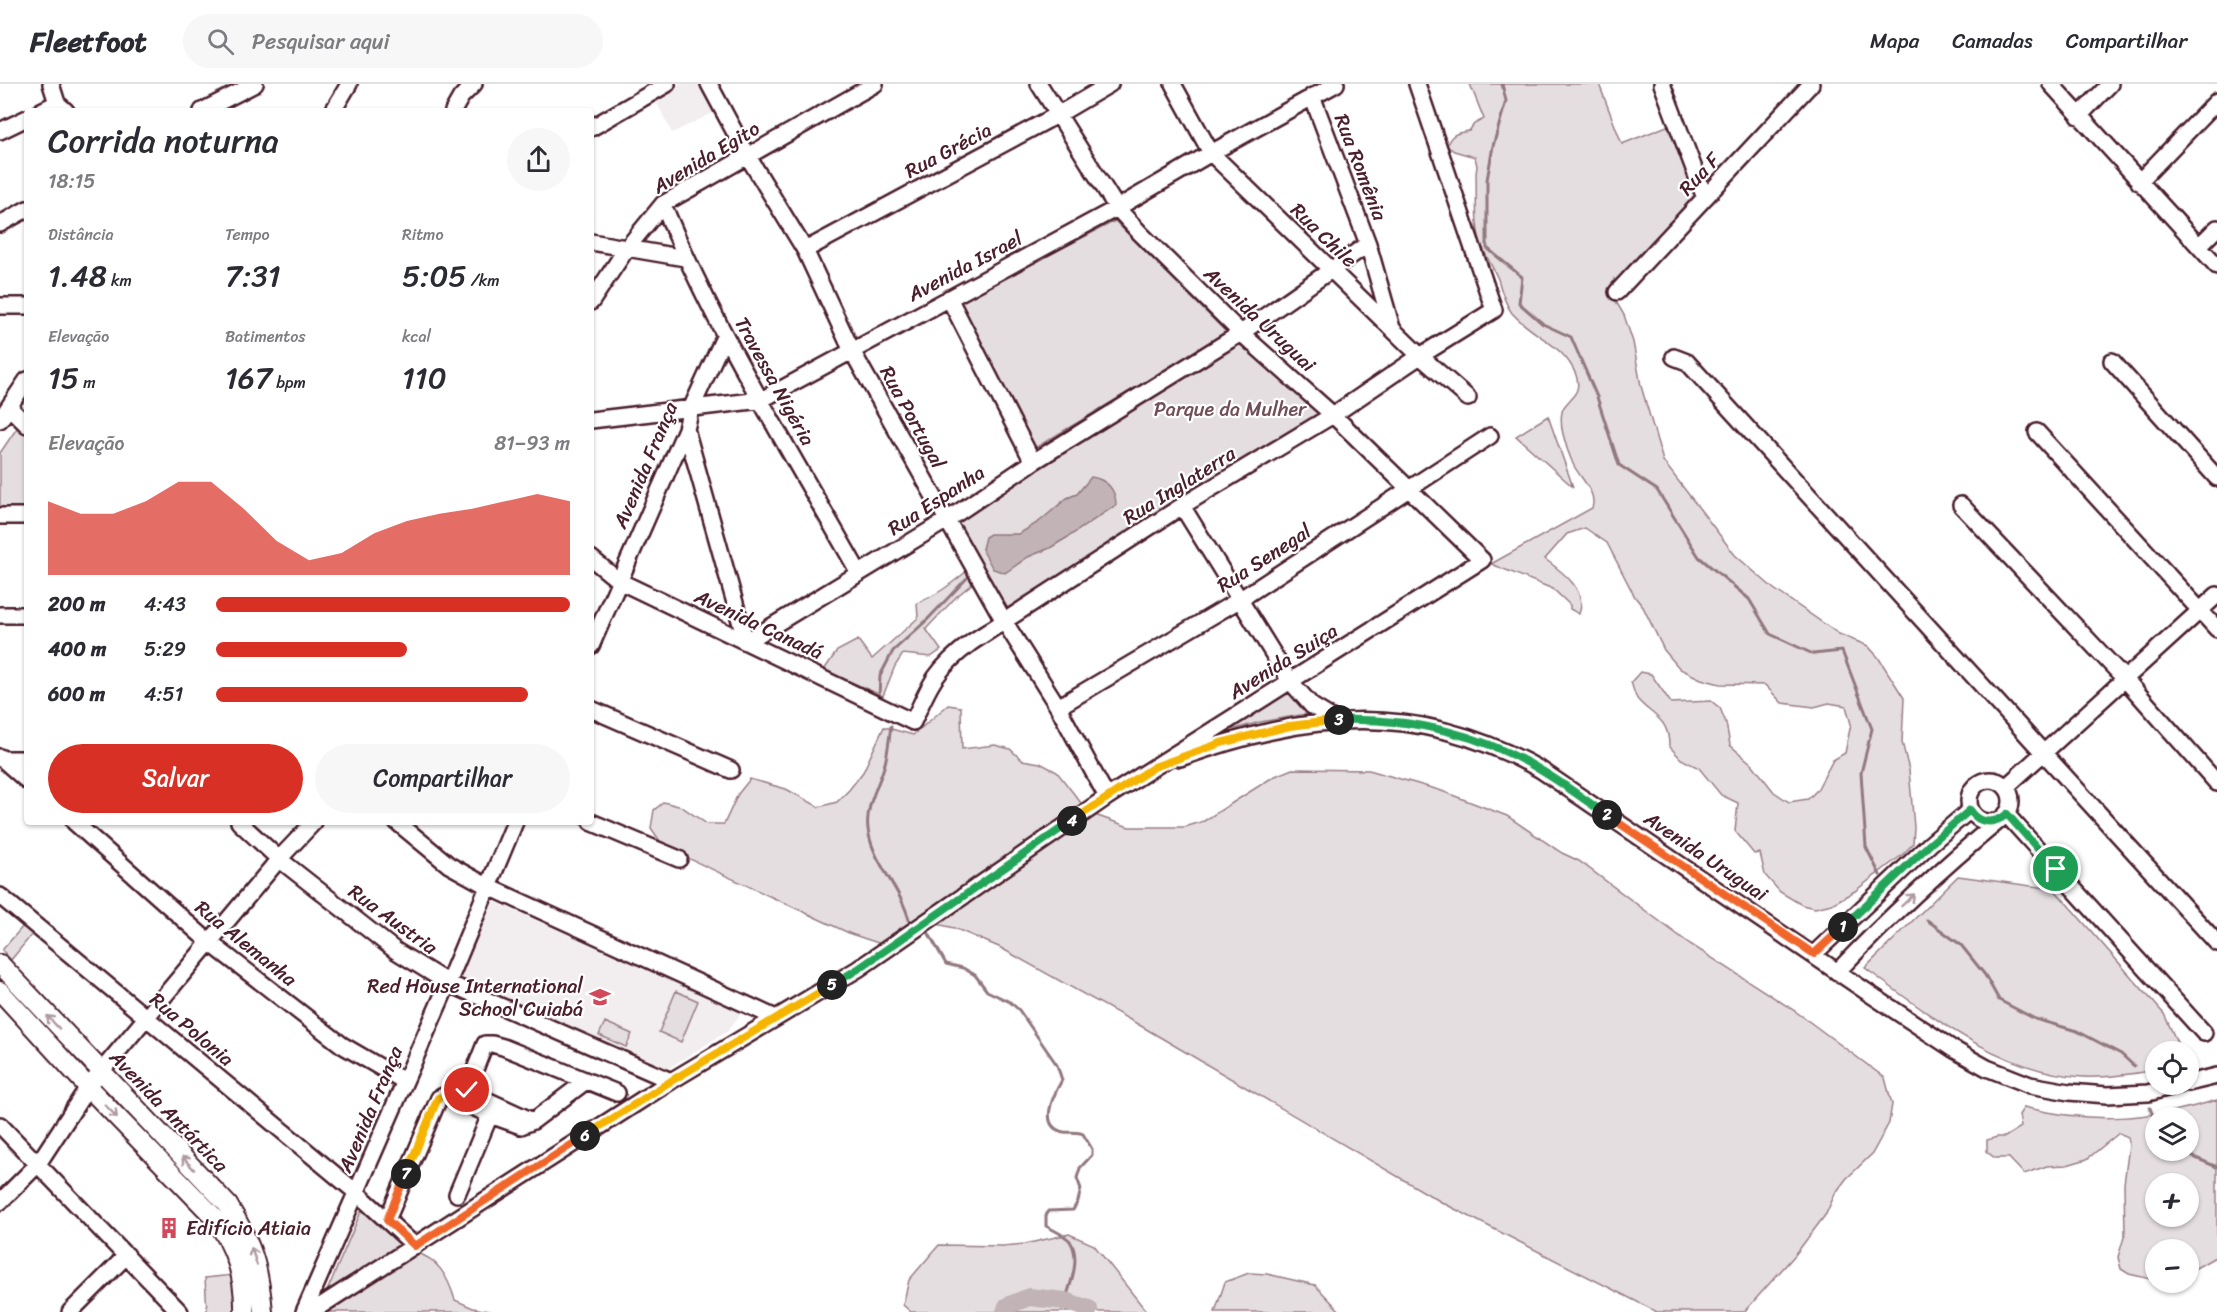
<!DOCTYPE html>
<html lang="pt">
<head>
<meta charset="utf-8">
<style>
	:root { --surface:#fff; --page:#f7f7f7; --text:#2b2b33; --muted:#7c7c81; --line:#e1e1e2; --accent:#d93025 }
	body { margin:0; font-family:Sriracha,sans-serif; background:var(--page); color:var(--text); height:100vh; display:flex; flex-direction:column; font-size:22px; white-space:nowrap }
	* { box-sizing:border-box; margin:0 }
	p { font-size:20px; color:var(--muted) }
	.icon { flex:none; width:33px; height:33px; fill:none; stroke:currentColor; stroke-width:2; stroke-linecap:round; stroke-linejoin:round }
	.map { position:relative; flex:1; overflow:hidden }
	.panel { position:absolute; left:24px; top:24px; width:570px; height:717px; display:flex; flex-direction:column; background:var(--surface); border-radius:6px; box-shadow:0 2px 4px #0004 }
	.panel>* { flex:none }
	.controls { position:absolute; left:2145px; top:957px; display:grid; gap:12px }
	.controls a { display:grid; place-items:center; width:54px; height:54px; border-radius:50%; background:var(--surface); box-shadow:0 2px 4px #0004; font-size:30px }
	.pin { position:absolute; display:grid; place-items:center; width:51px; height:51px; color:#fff; margin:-26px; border:3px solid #fff; border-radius:50%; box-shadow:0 2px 6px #0007 }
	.km { position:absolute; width:30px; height:30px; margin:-15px; border-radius:50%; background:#222; color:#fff; font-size:16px; line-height:30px; text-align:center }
	.round { display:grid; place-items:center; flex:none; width:63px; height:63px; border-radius:32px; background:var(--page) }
	.headline { display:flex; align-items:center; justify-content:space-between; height:102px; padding:0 24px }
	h1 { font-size:33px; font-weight:600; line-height:45px }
	.figures { display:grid; grid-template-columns:repeat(3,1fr); gap:9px; height:102px; padding:6px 24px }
	.figures div { display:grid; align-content:center }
	.figures b { font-size:30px; font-weight:600 }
	.figures small { font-size:16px; font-weight:400 }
	.figures p { font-size:16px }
	.chart { height:168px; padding:12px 24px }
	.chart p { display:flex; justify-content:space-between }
	.chart svg { width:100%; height:108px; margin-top:6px; fill:var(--accent); opacity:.7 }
	.cta { display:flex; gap:12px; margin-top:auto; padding:12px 24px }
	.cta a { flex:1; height:69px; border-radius:36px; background:var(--accent); color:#fff; font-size:24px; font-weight:600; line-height:69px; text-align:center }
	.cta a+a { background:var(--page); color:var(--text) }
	ul { padding:0 24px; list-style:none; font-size:20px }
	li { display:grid; grid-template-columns:96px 72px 1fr; align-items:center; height:45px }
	li i { height:15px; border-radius:8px; background:var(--accent) }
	header { display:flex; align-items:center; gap:36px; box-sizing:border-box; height:84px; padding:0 30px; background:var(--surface); border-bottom:2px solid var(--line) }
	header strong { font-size:28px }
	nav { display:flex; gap:33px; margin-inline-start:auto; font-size:21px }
	.search { width:420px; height:54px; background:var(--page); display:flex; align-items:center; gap:15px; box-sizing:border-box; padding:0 21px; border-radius:33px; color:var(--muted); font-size:22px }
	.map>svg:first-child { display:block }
	.built { fill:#f2eeef }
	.green { fill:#e5dee0; stroke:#987e86; stroke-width:1.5; fill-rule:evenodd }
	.water { fill:#c1b3b6; stroke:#91787e; stroke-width:1.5 }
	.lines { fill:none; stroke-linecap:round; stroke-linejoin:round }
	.stream { stroke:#91787e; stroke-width:3 }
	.river { stroke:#c1b3b6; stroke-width:18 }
	.minor-casing { stroke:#4a1f2b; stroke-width:20 }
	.major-casing { stroke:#4a1f2b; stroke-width:22 }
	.minor { stroke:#fff; stroke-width:15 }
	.major { stroke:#fff; stroke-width:18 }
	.oneway { stroke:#ae9aa0 }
	.split-1-casing { stroke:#fff; stroke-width:12 }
	.split-2-casing { stroke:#fff; stroke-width:12 }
	.split-3-casing { stroke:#fff; stroke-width:12 }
	.split-4-casing { stroke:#fff; stroke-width:12 }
	.split-5-casing { stroke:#fff; stroke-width:12 }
	.split-6-casing { stroke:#fff; stroke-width:12 }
	.split-7-casing { stroke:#fff; stroke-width:12 }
	.split-8-casing { stroke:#fff; stroke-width:12 }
	.split-1 { stroke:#22a559; stroke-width:8 }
	.split-2 { stroke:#f0652b; stroke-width:8 }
	.split-3 { stroke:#22a559; stroke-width:8 }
	.split-4 { stroke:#f5b400; stroke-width:8 }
	.split-5 { stroke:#22a559; stroke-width:8 }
	.split-6 { stroke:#f5b400; stroke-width:8 }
	.split-7 { stroke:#f0652b; stroke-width:8 }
	.split-8 { stroke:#f5b400; stroke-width:8 }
	.labels { text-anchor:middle; stroke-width:4.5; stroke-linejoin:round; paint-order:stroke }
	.street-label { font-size:20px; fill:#4a1f2b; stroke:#fff }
	.park-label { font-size:20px; fill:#714f58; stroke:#fff }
	.poi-label { font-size:20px; fill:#4a1f2b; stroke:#fff; text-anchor:end }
</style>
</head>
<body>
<header>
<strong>Fleetfoot</strong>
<div class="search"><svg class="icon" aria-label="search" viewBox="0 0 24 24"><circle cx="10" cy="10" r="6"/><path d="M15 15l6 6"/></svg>Pesquisar aqui</div>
<nav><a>Mapa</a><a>Camadas</a><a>Compartilhar</a></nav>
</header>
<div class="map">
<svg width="2217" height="1228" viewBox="0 0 2217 1228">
	<rect width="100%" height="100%" fill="#fff"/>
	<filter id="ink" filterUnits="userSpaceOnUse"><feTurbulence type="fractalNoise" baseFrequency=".0167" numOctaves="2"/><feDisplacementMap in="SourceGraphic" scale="12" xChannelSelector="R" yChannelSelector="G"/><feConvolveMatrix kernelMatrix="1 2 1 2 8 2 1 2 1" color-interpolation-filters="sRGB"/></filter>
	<g filter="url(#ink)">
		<path class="built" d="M680,0H699L713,29L672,49L654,13Z
			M491,816L741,929L728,947L664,987L457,897Z"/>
		<path class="green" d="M1470,0H1599L1622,60L1672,40L1698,112L1617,200L1614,195L1611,209L1624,231L1633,258L1641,302L1663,377L1735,471L1774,505L1839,550L1868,562L1878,573L1904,614L1902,658L1909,686L1914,743L1913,760L1902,771L1855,807L1832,820L1815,824L1802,821L1780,808L1765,791L1760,769L1754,770L1735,747L1738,719L1721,711L1699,684L1681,675L1669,662C1669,634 1653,633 1638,616C1634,611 1633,603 1631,598L1640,588L1651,590L1671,619L1711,617L1720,624L1726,639L1730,661L1753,681L1774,708L1789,718L1808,715L1817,706L1833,676L1845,669L1851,640L1846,622L1829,619L1814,623L1782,619L1765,601L1720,600L1701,595L1680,585L1664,566L1643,523L1635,513L1607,459L1585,444L1567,450L1545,475C1561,487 1588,505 1579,530L1570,525V521L1553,505L1491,480L1592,424C1598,409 1579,393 1573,380C1569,371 1565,359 1563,350C1561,343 1560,329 1564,323C1572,312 1582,308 1576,291C1564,260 1533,253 1512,229C1505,220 1501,206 1498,195C1493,184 1487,174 1482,162C1474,144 1477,110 1476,90L1477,82L1475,73L1454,67L1447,62C1450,50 1457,49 1469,47L1474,40L1484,35Z
			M1115,137L1227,249L1035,364L960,217Z
			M1241,252L1326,330L1006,532L953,436Z
			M1548,332L1573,403L1516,352Z
			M25,343L27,345V428L0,427V369L17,344Z
			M967,487L973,499L956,513L926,545L941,566L931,573L903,570L895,582L883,612L824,586L837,567L858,556L872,575L918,534L917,519C936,512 951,500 967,487Z
			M1288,608L1299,620L1312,629L1260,638L1220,649Z
			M948,621L961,623L962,665L995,661L1010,665L1022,676L1040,679L1057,688L1081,719L1095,731L1129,743H1185L1204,737L1273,693L1292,685L1369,686L1439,706L1507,732L1562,769L1579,777L1690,860L1795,927L1885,994L1892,1020L1889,1039L1872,1070L1846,1095L1835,1110L1826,1130L1795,1171L1744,1228H1657L1443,1119L1141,942L999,863L954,844L937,840L919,841L890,863L851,850L664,763L651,744L654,726L664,718L682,723L707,740H724L738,710L750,695L786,705L819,723L837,718L849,706L863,688L884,643L913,651Z
			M1958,792L2054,805L2164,930L2181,967L2156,968L2155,986C2133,990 2106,994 2083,993C2001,989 1928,930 1865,884Z
			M24,841L34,848L11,876L3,867V865Z
			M676,907L698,917L681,958L659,948Z
			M605,938L632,950L626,963L599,951Z
			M2217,1016V1172L2189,1188L2188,1166H2156L2155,1196L2129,1190L2121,1185L2118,1173L2125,1150L2124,1100L2129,1061L2128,1053L2119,1049L2087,1075L2067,1081L2047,1082L2024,1090L2009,1074H1995L1987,1068V1056L1997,1053H2005L2021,1043L2019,1031L2024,1023C2092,1040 2150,1036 2217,1016ZM2156,1034H2188V1066H2156ZM2156,1100H2188V1132H2156Z
			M363,1123L407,1160L324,1214Z
			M1069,1150L1094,1161L1147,1228H911L903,1221L909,1196L939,1161L1003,1162L1025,1160Z
			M414,1168C438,1174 448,1193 455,1216L473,1224L494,1228H319Z
			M1249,1189L1267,1190L1315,1201L1341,1228H1215L1225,1198Z
			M233,1191L236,1228H207L205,1194Z"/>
		<path class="water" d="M1091,393C1106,395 1116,405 1116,421L1068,453L1050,464L1028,473L1005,489L993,485L982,465L985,453L990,450H1019L1040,437L1067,414L1077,410Z"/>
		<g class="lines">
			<path class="stream" d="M1502,0L1506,17L1493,62L1487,96V164L1522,193L1519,219L1543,240L1571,253L1597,313L1619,381L1657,406L1699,473L1749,515L1770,550L1813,570L1842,567L1872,645L1861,689L1866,763L1880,791
				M879,612L880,592L893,567L927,536L967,494
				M891,642C889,655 888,670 884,683C878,703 865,723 868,745C872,778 901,804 909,836L914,839
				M1927,836L1961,861L1985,891L1999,916L2035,935L2077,947L2121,970L2134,982
				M925,845L928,848L946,880L963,884L975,891L987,907L1010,918L1019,926L1057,981L1062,996C1054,1010 1037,1043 1064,1048C1071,1049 1077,1047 1083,1050L1092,1065V1071L1080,1084L1077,1094L1081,1105L1078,1117L1073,1126L1048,1127L1046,1132V1142C1053,1146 1065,1151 1070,1157C1081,1174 1071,1199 1065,1217
				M2150,1024L2156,1039
				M2177,1066L2217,1083"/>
			<path class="river" d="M1005,1228L1007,1222L1029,1213L1065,1217L1089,1225L1088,1228"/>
			<defs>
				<path id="minor" d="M51,0L57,19L66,27
					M709,0L747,71L805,166L852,267L1004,537L1058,623L1107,713
					M1173,0L1211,69L1420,272L1468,314
					M1662,0L1705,114
					M2051,0L2217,182
					M41,27L57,19
					M202,27L255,0
					M333,27L349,0
					M453,27L461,13L474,0
					M2079,32L2110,0
					M591,44L667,0
					M0,47L27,34
					M2139,98L2217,17
					M663,120C716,249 791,368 859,489
					M0,140L27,125
					M591,158L685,174
					M1368,160L1392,244
					M2199,162L2217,144
					M805,166L1059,30L1110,0
					M1617,208L1811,0
					M949,214L1033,378
					M591,218L627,164L663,120L875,0
					M0,222H27
					M1674,273L1687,278L2217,859
					M2112,277L2217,394
					M9,323L27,341
					M0,336L27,296
					M591,336L761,316L1117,124L1211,69L1336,0
					M686,345L746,558
					M2037,348L2217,545
					M1961,421L2125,595L2217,699
					M1182,422L1290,597L1312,622L1335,636
					M0,432H27
					M591,474L619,497L913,638C930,599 937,584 972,558L1182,422L1333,331L1420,272L1494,226L1417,0
					M0,531H27
					M746,558L947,436L1033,378L1241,249L1368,160L1312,12
					M591,562L686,345L691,325L725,251
					M1058,623L1239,516L1490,352
					M591,625L731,686
					M0,673L27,697
					M1180,674C1309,628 1417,616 1541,686L1870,910L1953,965L1987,984L2030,1001L2069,1008L2107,1011L2148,1009L2181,1000
					M0,675H27
					M1969 717a21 21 0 1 1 42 0a21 21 0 1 1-42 0Z
					M2006,703L2217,511
					M2006,730L2204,949
					M74,738L209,858L342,961L404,997
					M239,738L279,775L396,867L448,899L671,997
					M397,738L449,781L487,802L776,934
					M591,738L679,775
					M0,812L357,1109L415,1162
					M1814,870L1930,760L1970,726
					M1837,888C1889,833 1943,783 2001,735
					M2188,999L2217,992
					M467,1007L533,1037
					M462,1018L490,1031L521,1042L533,1037L586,997
					M0,1041L180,1228
					M457,1110L490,1031
					M0,1118L38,1080L88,1003L279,775L314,738
					M387,1136L439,1014L446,1011L462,1018L485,960H492L503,963L617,1009
					M305,1226L322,1221L339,1210L671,997L858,885L1107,713L1482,476L1333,331L1241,249L1140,149L1117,124L1039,0
					M70,1228L127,1171
					M304,1228L448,899L515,738"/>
				<path id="major" d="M0,880L228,1121C252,1160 259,1182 263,1228
					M0,907L88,1003L214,1133C235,1163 245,1192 244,1228"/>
			</defs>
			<use href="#minor" class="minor-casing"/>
			<use href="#major" class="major-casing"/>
			<use href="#minor" class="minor"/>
			<use href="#major" class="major"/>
		</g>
		<defs><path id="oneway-shaft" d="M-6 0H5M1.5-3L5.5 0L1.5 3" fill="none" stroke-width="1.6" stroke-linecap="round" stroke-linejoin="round" transform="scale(1.5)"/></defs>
		<g class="oneway">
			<use href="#oneway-shaft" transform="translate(1908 816) rotate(-43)"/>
			<use href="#oneway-shaft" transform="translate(53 938) rotate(-133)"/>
			<use href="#oneway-shaft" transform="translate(111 1027) rotate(46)"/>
			<use href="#oneway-shaft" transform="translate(188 1079) rotate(-133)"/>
			<use href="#oneway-shaft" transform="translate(254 1172) rotate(-108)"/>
		</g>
	</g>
	<g class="lines" filter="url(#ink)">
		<defs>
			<path id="split-1" d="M1843,843L1930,760L1970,726C1979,740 1994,741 2007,730L2056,785"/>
			<path id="split-2" d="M1607,731L1814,870L1843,843"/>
			<path id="split-3" d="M1339,636C1411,634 1480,649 1542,687C1564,700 1585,716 1607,731"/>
			<path id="split-4" d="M1072,737L1154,683L1221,659L1290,642L1339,636"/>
			<path id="split-5" d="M832,901L858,885L1072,737"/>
			<path id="split-6" d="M585,1052L671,997L832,901"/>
			<path id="split-7" d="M406,1090L387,1136L415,1162L585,1052"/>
			<path id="split-8" d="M406,1090L438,1014L446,1011L462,1017L467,1006"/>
		</defs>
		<use href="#split-1" class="split-1-casing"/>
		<use href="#split-2" class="split-2-casing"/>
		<use href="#split-3" class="split-3-casing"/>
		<use href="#split-4" class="split-4-casing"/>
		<use href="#split-5" class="split-5-casing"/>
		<use href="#split-6" class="split-6-casing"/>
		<use href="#split-7" class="split-7-casing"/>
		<use href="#split-8" class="split-8-casing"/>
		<use href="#split-1" class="split-1"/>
		<use href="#split-2" class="split-2"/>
		<use href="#split-3" class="split-3"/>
		<use href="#split-4" class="split-4"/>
		<use href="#split-5" class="split-5"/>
		<use href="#split-6" class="split-6"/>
		<use href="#split-7" class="split-7"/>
		<use href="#split-8" class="split-8"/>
	</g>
	<defs>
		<symbol id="school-bare" viewBox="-9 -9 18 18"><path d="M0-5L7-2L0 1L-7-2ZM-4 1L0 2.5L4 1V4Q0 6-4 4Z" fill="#d1495b" stroke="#fff" stroke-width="2.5" paint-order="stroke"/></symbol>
		<symbol id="building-bare" viewBox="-9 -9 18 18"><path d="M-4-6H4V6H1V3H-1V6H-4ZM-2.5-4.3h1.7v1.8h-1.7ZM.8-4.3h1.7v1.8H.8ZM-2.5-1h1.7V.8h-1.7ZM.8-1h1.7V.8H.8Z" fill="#d1495b" stroke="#fff" stroke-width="2.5" paint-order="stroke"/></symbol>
	</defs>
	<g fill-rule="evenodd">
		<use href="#school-bare" x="585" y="898" width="30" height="30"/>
		<use href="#building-bare" x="154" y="1129" width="30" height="30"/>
	</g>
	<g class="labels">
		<g class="street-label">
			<text transform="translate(948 66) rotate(-28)" y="7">Rua Grécia</text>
			<text transform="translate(706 73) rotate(-31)" y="7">Avenida Egito</text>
			<text transform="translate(1361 83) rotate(69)" y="7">Rua Romênia</text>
			<text transform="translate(1699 90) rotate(-47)" y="7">Rua F</text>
			<text transform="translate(1324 151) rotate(44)" y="7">Rua Chile</text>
			<text transform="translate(965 182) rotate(-28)" y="7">Avenida Israel</text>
			<text transform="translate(1260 235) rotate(43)" y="7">Avenida Uruguai</text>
			<text transform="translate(775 297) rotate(61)" y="7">Travessa Nigéria</text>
			<text transform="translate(913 333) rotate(61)" y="7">Rua Portugal</text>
			<text transform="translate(645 381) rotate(-67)" y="7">Avenida França</text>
			<text transform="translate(1179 401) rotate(-32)" y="7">Rua Inglaterra</text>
			<text transform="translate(936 416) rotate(-33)" y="7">Rua Espanha</text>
			<text transform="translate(1264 474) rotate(-33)" y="7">Rua Senegal</text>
			<text transform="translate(759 540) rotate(25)" y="7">Avenida Canadá</text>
			<text transform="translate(1283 577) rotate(-32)" y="7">Avenida Suiça</text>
			<text transform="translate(1706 772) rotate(34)" y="7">Avenida Uruguai</text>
			<text transform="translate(393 835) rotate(36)" y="7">Rua Austria</text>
			<text transform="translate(246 859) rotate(39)" y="7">Rua Alemanha</text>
			<text transform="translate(192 945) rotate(40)" y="7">Rua Polonia</text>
			<text transform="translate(370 1025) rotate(-67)" y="7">Avenida França</text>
			<text transform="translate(169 1027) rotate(46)" y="7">Avenida Antártica</text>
		</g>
		<g class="park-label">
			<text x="1230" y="332">Parque da Mulher</text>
		</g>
		<g class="poi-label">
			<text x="583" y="909">Red House International<tspan x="583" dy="23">School Cuiabá</tspan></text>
			<text x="186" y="1151" text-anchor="start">Edifício Atiaia</text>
		</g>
	</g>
</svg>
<div class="controls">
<a><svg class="icon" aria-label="locate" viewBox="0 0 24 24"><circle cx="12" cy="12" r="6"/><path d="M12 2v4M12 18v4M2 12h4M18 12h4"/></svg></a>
<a><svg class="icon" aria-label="layers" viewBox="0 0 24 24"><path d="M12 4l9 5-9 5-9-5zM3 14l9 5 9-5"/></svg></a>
<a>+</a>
<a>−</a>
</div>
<div class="pin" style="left:2056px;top:785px;background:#1e9e55"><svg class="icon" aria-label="arrive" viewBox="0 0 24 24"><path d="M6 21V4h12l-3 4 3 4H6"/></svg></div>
<div class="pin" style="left:467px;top:1006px;background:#d93025"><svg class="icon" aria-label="check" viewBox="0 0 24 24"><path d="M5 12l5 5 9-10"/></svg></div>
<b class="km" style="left:1843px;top:843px">1</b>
<b class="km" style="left:1607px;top:731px">2</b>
<b class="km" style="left:1339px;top:636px">3</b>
<b class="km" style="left:1072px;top:737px">4</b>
<b class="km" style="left:832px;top:901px">5</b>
<b class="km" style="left:585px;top:1052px">6</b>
<b class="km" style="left:406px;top:1090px">7</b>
<section class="panel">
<div class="headline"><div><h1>Corrida noturna</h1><p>18:15</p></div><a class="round"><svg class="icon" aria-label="share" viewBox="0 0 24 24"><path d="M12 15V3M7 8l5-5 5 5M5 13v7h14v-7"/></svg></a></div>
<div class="figures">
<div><p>Distância</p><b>1.48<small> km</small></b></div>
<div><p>Tempo</p><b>7:31</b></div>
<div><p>Ritmo</p><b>5:05<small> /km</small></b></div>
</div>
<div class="figures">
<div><p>Elevação</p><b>15<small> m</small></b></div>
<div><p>Batimentos</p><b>167<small> bpm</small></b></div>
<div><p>kcal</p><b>110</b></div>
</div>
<div class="chart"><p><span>Elevação</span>81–93 m</p>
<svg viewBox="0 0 160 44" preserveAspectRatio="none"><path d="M0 44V14L10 19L20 19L30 14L40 6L50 6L60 17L70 30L80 38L90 35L100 27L110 22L120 19L130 17L140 14L150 11L160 14V44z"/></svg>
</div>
<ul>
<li><b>200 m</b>4:43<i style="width:100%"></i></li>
<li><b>400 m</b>5:29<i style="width:54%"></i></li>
<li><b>600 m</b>4:51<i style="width:88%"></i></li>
</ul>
<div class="cta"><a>Salvar</a><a>Compartilhar</a></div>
</section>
</div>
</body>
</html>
